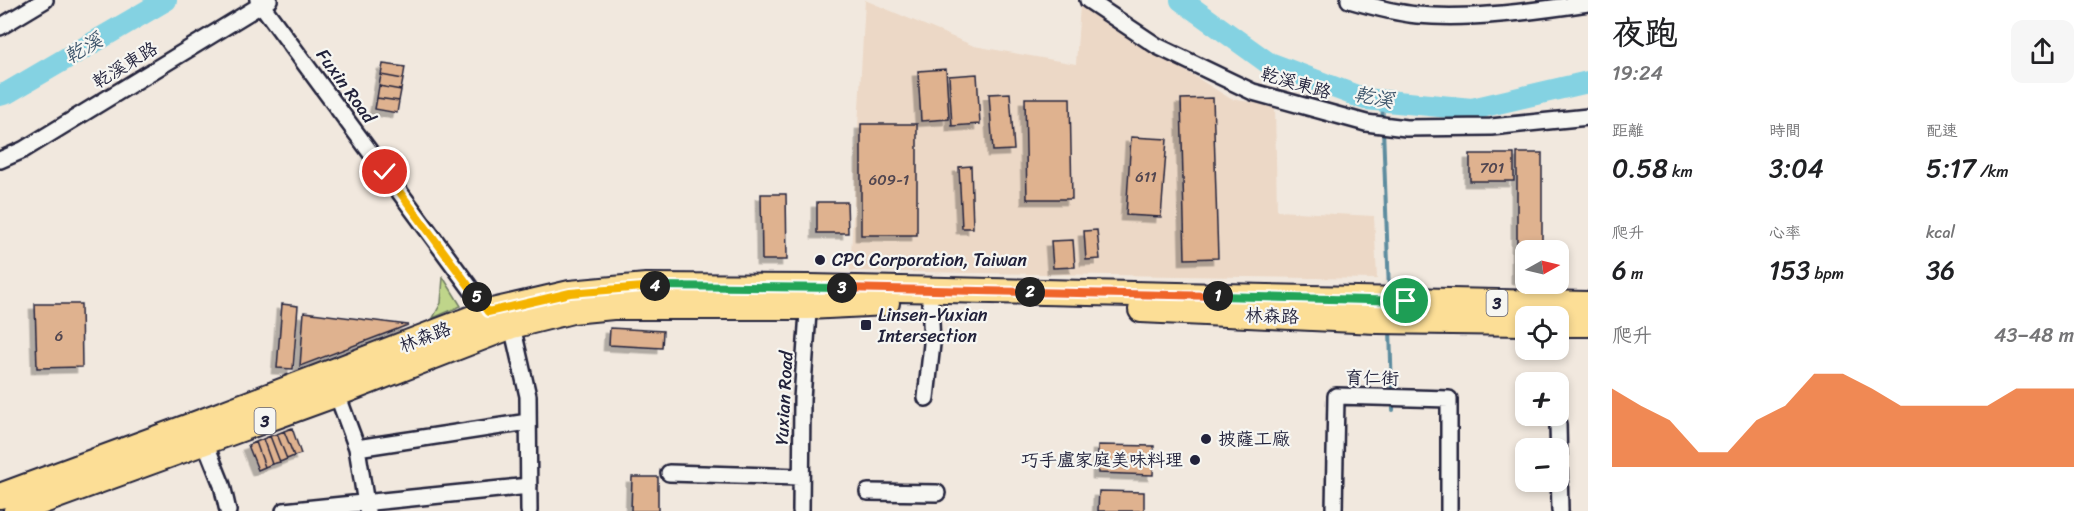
<!DOCTYPE html>
<html lang="zh-TW">
<head>
<meta charset="utf-8">
<style>
	:root { --surface:#fff; --page:#f6f6f6; --text:#202124; --muted:#757577; --accent:#ea580c }
	body { margin:0; font-family:Sriracha,"LXGW WenKai TC",sans-serif; background:var(--page); color:var(--text); height:100vh; display:flex; flex-direction:column; font-size:22px; white-space:nowrap }
	* { box-sizing:border-box; margin:0 }
	p { font-size:20px; color:var(--muted) }
	.icon { flex:none; width:33px; height:33px; fill:none; stroke:currentColor; stroke-width:2; stroke-linecap:round; stroke-linejoin:round }
	.map { position:relative; flex:1; overflow:hidden }
	.details { display:flex; flex-direction:column; background:var(--surface); width:510px }
	.details>* { flex:none }
	.needle { width:39px; rotate:82deg }
	.buttons { position:absolute; left:1515px; top:240px; display:grid; gap:12px }
	.buttons a { display:grid; place-items:center; width:54px; height:54px; border-radius:12px; background:var(--surface); box-shadow:0 3px 9px #0003; font-size:30px }
	.pin { position:absolute; display:grid; place-items:center; width:51px; height:51px; color:#fff; margin:-26px; border:3px solid #fff; border-radius:50%; box-shadow:0 2px 6px #0007 }
	.km { position:absolute; width:30px; height:30px; margin:-15px; border-radius:50%; background:#222; color:#fff; font-size:16px; line-height:30px; text-align:center }
	.round { display:grid; place-items:center; flex:none; width:63px; height:63px; border-radius:12px; background:var(--page) }
	.headline { display:flex; align-items:center; justify-content:space-between; height:102px; padding:0 24px }
	h1 { font-size:33px; font-weight:600; line-height:45px }
	.metrics { display:grid; grid-template-columns:repeat(3,1fr); gap:9px; height:102px; padding:6px 24px }
	.metrics div { display:grid; align-content:center }
	.metrics b { font-size:26px; font-weight:600 }
	.metrics small { font-size:16px; font-weight:400 }
	.metrics p { font-size:16px }
	.chart { height:168px; padding:12px 24px }
	.chart p { display:flex; justify-content:space-between }
	.chart svg { width:100%; height:108px; margin-top:6px; fill:var(--accent); opacity:.7 }
	main { display:flex; flex:1; min-height:0 }
	.map>svg:first-child { display:block }
	.built { fill:#ecd8c6 }
	.grass { fill:#bfd58a; stroke:#707c62; stroke-width:1.5 }
	.lines { fill:none; stroke-linecap:round; stroke-linejoin:round }
	.stream { stroke:#5d8c9f; stroke-width:4 }
	.river { stroke:#84d2e2; stroke-width:22 }
	.building { fill:#dfb28f; stroke:#22223b; stroke-width:1.5; filter:url(#shadow) }
	.street-casing { stroke:#22223b; stroke-width:20 }
	.primary-casing { stroke:#22223b; stroke-width:28 }
	.street { stroke:#f6f6f2; stroke-width:15 }
	.primary { stroke:#fcde96; stroke-width:24 }
	.split-1-casing { stroke:#fff; stroke-width:12 }
	.split-2-casing { stroke:#fff; stroke-width:12 }
	.split-3-casing { stroke:#fff; stroke-width:12 }
	.split-4-casing { stroke:#fff; stroke-width:12 }
	.split-5-casing { stroke:#fff; stroke-width:12 }
	.split-6-casing { stroke:#fff; stroke-width:12 }
	.split-1 { stroke:#22a559; stroke-width:8 }
	.split-2 { stroke:#f0652b; stroke-width:8 }
	.split-3 { stroke:#f0652b; stroke-width:8 }
	.split-4 { stroke:#22a559; stroke-width:8 }
	.split-5 { stroke:#f5b400; stroke-width:8 }
	.split-6 { stroke:#f5b400; stroke-width:8 }
	.poi-dot { fill:#22223b; stroke:#f6f6f2; stroke-width:2 }
	.labels { text-anchor:middle; stroke-width:4.5; stroke-linejoin:round; paint-order:stroke }
	.number-label { font-size:15px; fill:#514650 }
	.shield { fill:#f6f6f2; stroke:#626272; stroke-width:1.5 }
	.shield-label { font-size:16px; font-weight:bold; fill:#22223b }
	.street-label { font-size:18px; fill:#22223b; stroke:#f6f6f2 }
	.poi-label { font-size:18px; fill:#22223b; stroke:#f6f6f2; text-anchor:start }
	.water-label { font-size:20px; font-style:italic; fill:#3f576d; stroke:#f6f6f2 }
</style>
</head>
<body>
<main>
<div class="map">
<svg width="1588" height="511" viewBox="0 0 1588 511">
	<defs>
		<filter id="shadow"><feDropShadow dx="-5.5" dy="5.5" stdDeviation="0" flood-color="#0004"/></filter>
	</defs>
	<rect width="100%" height="100%" fill="#f1e8de"/>
	<filter id="ink" filterUnits="userSpaceOnUse"><feTurbulence type="fractalNoise" baseFrequency=".0167" numOctaves="2"/><feDisplacementMap in="SourceGraphic" scale="12" xChannelSelector="R" yChannelSelector="G"/><feConvolveMatrix kernelMatrix="1 2 1 2 8 2 1 2 1" color-interpolation-filters="sRGB"/></filter>
	<g filter="url(#ink)">
		<path class="built" d="M865,0L974,46L1076,64L1080,5L1231,99L1275,106L1277,211L1374,216L1377,279L850,271Z"/>
		<path class="grass" d="M443,277L461,306L433,318L441,303Z"/>
		<g class="lines">
			<path class="stream" d="M1382,100L1383,121
				M1383,128L1389,291
				M1390,329L1392,393
				M1393,401V410"/>
			<path class="river" d="M1181,0L1267,62L1365,99L1472,109L1588,82
				M0,95L7,93L166,0"/>
		</g>
		<path class="building" d="M383,64L405,67L403,79L381,75Z
			M946,69L949,119L921,121L918,71Z
			M977,74L980,124L952,126L949,76Z
			M381,75L403,79L401,90L379,86Z
			M379,86L401,90L399,101L377,98Z
			M1010,93L1014,150L993,151L989,94Z
			M377,98L399,101L397,113L375,109Z
			M1025,98H1070L1072,199H1027Z
			M1213,98L1218,258L1185,259L1181,99Z
			M861,124H917V235H861Z
			M1131,137L1167,139L1161,217L1126,215Z
			M1517,153H1542V250H1526V278H1517Z
			M1470,154H1514V181H1470Z
			M971,166L973,228H962L959,167Z
			M761,194H786L787,260H762Z
			M817,202H847L848,233H817Z
			M1097,230L1100,259L1086,260L1084,231Z
			M1073,240L1075,267L1053,268L1051,241Z
			M35,304H81L82,367L37,368Z
			M282,304L298,306L293,369L277,368Z
			M304,312L408,325L300,366Z
			M610,328L663,331L662,348L609,345Z
			M292,428L301,454L294,456L284,431Z
			M284,431L294,456L287,459L277,434Z
			M277,434L287,459L280,462L270,436Z
			M270,436L280,462L272,464L263,439Z
			M263,439L272,464L265,467L256,442Z
			M256,442L265,467L258,470L248,445Z
			M1098,445L1154,446L1153,475L1098,473Z
			M632,477H658V511H631Z
			M1099,491L1144,492V511H1098Z"/>
		<g class="lines">
			<defs>
				<path id="street" d="M258,0L488,312L512,326L528,396L529,511
					M1088,0L1157,46L1253,92L1366,123L1406,128L1491,127L1588,117
					M1349,0C1370,6 1395,13 1417,15C1470,20 1535,11 1588,3
					M0,27L45,0
					M0,160L23,150L269,0
					M337,394L357,448L367,510
					M926,398L932,344L930,301
					M1558,424L1560,511
					M202,435L222,485L228,511
					M357,448L528,422
					M669,473L800,477
					M868,492L937,493
					M284,511L529,486
					M801,511L802,399L809,298
					M1334,511L1336,396L1449,399V511"/>
				<path id="primary" d="M1141,310L1377,321L1526,323
					M1558,324H1588
					M0,496L198,423L488,312L570,293L646,286L810,287L1588,304
					M16,511L337,394L512,326L572,311L613,307H808L887,303"/>
			</defs>
			<use href="#street" class="street-casing"/>
			<use href="#primary" class="primary-casing"/>
			<use href="#street" class="street"/>
			<use href="#primary" class="primary"/>
		</g>
	</g>
	<g class="lines" filter="url(#ink)">
		<defs>
			<path id="split-1" d="M1218,296L1406,301"/>
			<path id="split-2" d="M1030,292L1218,296"/>
			<path id="split-3" d="M842,288L1030,292"/>
			<path id="split-4" d="M655,286L842,288"/>
			<path id="split-5" d="M477,297L488,312L570,293L655,286"/>
			<path id="split-6" d="M385,172L477,297"/>
		</defs>
		<use href="#split-1" class="split-1-casing"/>
		<use href="#split-2" class="split-2-casing"/>
		<use href="#split-3" class="split-3-casing"/>
		<use href="#split-4" class="split-4-casing"/>
		<use href="#split-5" class="split-5-casing"/>
		<use href="#split-6" class="split-6-casing"/>
		<use href="#split-1" class="split-1"/>
		<use href="#split-2" class="split-2"/>
		<use href="#split-3" class="split-3"/>
		<use href="#split-4" class="split-4"/>
		<use href="#split-5" class="split-5"/>
		<use href="#split-6" class="split-6"/>
	</g>
	<g class="poi-dot">
		<circle cx="820" cy="260" r="6"/>
		<rect x="860" y="319" width="12" height="12" rx="3"/>
		<circle cx="1206" cy="439" r="6"/>
		<circle cx="1195" cy="460" r="6"/>
	</g>
	<g class="labels">
		<g class="number-label">
			<text x="1492" y="173">701</text>
			<text x="1146" y="182">611</text>
			<text x="889" y="185">609-1</text>
			<text x="59" y="341">6</text>
		</g>
		<g class="shield">
			<rect x="1486.5" y="290" width="21" height="26" rx="4.5"/>
			<rect x="254.5" y="408" width="21" height="26" rx="4.5"/>
		</g>
		<g class="shield-label">
			<text x="1497" y="309">3</text>
			<text x="265" y="427">3</text>
		</g>
		<g class="street-label">
			<text transform="translate(125 65) rotate(-31)" y="6">乾溪東路</text>
			<text transform="translate(1296 83) rotate(16)" y="6">乾溪東路</text>
			<text transform="translate(346 86) rotate(54)" y="6">Fuxin Road</text>
			<text transform="translate(1272 316) rotate(2)" y="6">林森路</text>
			<text transform="translate(425 337) rotate(-21)" y="6">林森路</text>
			<text transform="translate(1372 378) rotate(1)" y="6">育仁街</text>
			<text transform="translate(784 398) rotate(-87)" y="6">Yuxian Road</text>
		</g>
		<g class="poi-label">
			<text x="832" y="266">CPC Corporation, Taiwan</text>
			<text x="878" y="321">Linsen-Yuxian<tspan x="878" dy="21">Intersection</tspan></text>
			<text x="1218" y="445">披薩工廠</text>
			<text x="1183" y="466" text-anchor="end">巧手盧家庭美味料理</text>
		</g>
		<g class="water-label">
			<text transform="translate(83 48) rotate(-30)" y="7">乾溪</text>
			<text transform="translate(1374 97) rotate(11)" y="7">乾溪</text>
		</g>
	</g>
</svg>
<div class="buttons">
<a><svg class="needle" viewBox="-14 -14 28 28"><path d="M0-13l5 13h-10z" fill="#e53935"/><path d="M0 13l5-13h-10z" fill="#757577"/></svg></a>
<a><svg class="icon" aria-label="locate" viewBox="0 0 24 24"><circle cx="12" cy="12" r="6"/><path d="M12 2v4M12 18v4M2 12h4M18 12h4"/></svg></a>
<a>+</a>
<a>−</a>
</div>
<div class="pin" style="left:1406px;top:301px;background:#1e9e55"><svg class="icon" aria-label="arrive" viewBox="0 0 24 24"><path d="M6 21V4h12l-3 4 3 4H6"/></svg></div>
<div class="pin" style="left:385px;top:172px;background:#d93025"><svg class="icon" aria-label="check" viewBox="0 0 24 24"><path d="M5 12l5 5 9-10"/></svg></div>
<b class="km" style="left:1218px;top:296px">1</b>
<b class="km" style="left:1030px;top:292px">2</b>
<b class="km" style="left:842px;top:288px">3</b>
<b class="km" style="left:655px;top:286px">4</b>
<b class="km" style="left:477px;top:297px">5</b>
</div>
<section class="details">
<div class="headline"><div><h1>夜跑</h1><p>19:24</p></div><a class="round"><svg class="icon" aria-label="share" viewBox="0 0 24 24"><path d="M12 15V3M7 8l5-5 5 5M5 13v7h14v-7"/></svg></a></div>
<div class="metrics">
<div><p>距離</p><b>0.58<small> km</small></b></div>
<div><p>時間</p><b>3:04</b></div>
<div><p>配速</p><b>5:17<small> /km</small></b></div>
</div>
<div class="metrics">
<div><p>爬升</p><b>6<small> m</small></b></div>
<div><p>心率</p><b>153<small> bpm</small></b></div>
<div><p>kcal</p><b>36</b></div>
</div>
<div class="chart"><p><span>爬升</span>43–48 m</p>
<svg viewBox="0 0 160 44" preserveAspectRatio="none"><path d="M0 44V12L10 19L20 25L30 38L40 38L50 25L60 19L70 6L80 6L90 12L100 19L110 19L120 19L130 19L140 12L150 12L160 12V44z"/></svg>
</div>
</section>
</main>
</body>
</html>
